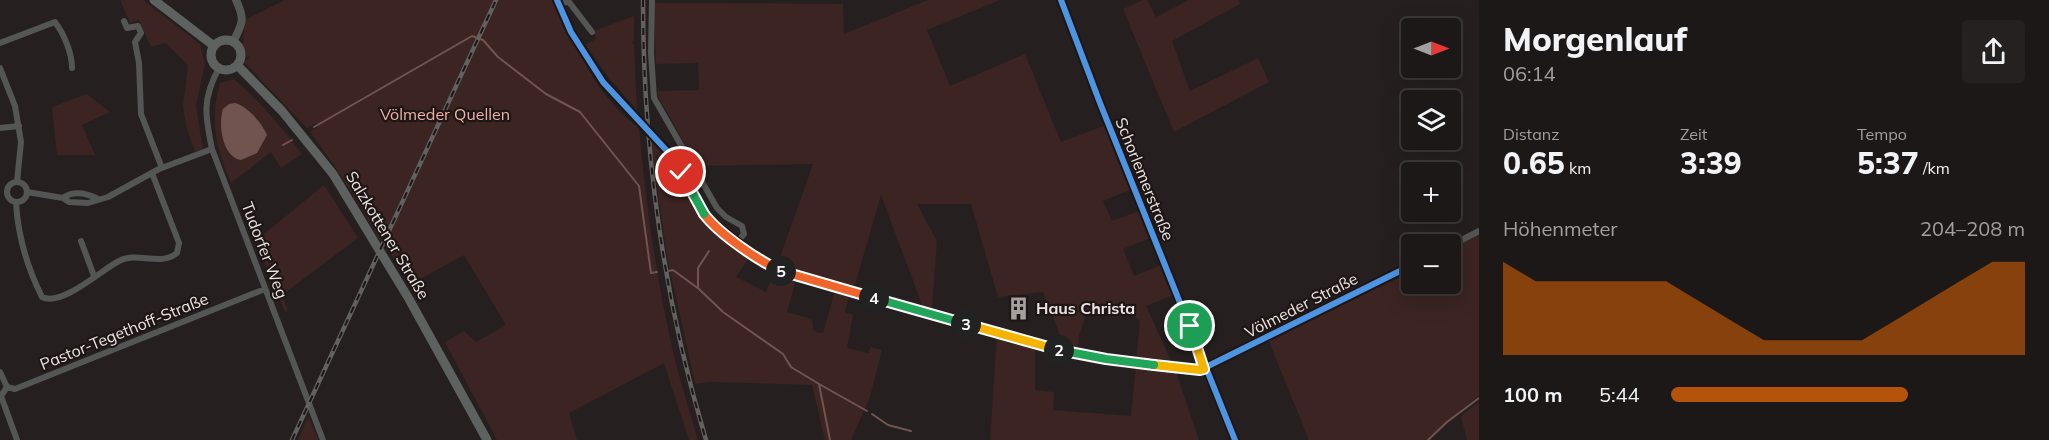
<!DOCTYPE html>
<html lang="de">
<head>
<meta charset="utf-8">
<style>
	:root { --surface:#1c1817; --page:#252120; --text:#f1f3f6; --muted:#a0a0a1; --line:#3a3736; --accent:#b45309 }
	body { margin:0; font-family:Mulish,sans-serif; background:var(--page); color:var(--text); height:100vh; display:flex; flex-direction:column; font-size:22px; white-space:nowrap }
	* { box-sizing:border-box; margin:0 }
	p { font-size:20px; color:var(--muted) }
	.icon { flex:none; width:33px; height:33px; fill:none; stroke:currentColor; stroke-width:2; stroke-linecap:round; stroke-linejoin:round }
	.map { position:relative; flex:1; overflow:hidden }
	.drawer { display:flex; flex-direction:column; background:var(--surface); width:570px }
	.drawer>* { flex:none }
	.needle { width:39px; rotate:90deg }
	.buttons { position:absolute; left:1401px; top:18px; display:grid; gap:12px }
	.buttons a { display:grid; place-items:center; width:60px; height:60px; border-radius:6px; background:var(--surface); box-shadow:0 6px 24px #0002,0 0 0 2px var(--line); font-size:30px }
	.pin { position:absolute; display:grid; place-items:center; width:51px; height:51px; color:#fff; margin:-26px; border:3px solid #fff; border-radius:50%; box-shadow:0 2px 6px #0007 }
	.km { position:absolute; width:30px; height:30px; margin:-15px; border-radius:50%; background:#222; color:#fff; font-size:16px; line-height:30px; text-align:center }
	.round { display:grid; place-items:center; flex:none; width:63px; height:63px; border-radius:6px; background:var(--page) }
	.overview { display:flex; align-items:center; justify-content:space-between; height:102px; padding:0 24px }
	h1 { font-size:33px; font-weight:800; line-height:45px }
	.figures { display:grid; grid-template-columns:repeat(3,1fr); gap:9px; height:102px; padding:6px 24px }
	.figures div { display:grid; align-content:center }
	.figures b { font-size:30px; font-weight:800 }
	.figures small { font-size:16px; font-weight:400 }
	.figures p { font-size:16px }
	.chart { height:168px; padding:12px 24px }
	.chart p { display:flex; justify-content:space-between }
	.chart svg { width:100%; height:108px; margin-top:6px; fill:var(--accent); opacity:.7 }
	ul { padding:0 24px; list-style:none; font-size:20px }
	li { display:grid; grid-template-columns:96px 72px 1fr; align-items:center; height:45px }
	li i { height:15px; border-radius:8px; background:var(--accent) }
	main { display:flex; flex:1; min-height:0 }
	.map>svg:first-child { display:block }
	.green { fill:#3b2421; fill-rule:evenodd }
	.water { fill:#71544f }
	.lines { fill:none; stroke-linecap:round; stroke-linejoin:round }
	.stream { stroke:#71544f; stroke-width:2 }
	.minor { stroke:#545655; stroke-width:6 }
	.tertiary { stroke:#545655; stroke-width:8 }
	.secondary { stroke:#565856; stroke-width:8 }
	.primary { stroke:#5d615f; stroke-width:9 }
	.rail-casing { stroke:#606160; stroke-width:4.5 }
	.rail { stroke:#1e1614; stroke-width:2; stroke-dasharray:7; stroke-linecap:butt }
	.cycleway-casing { stroke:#1e1614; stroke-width:10 }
	.cycleway { stroke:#4d94e3; stroke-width:6 }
	.split-1-casing { stroke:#fff; stroke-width:12 }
	.split-2-casing { stroke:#fff; stroke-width:12 }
	.split-3-casing { stroke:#fff; stroke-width:12 }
	.split-4-casing { stroke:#fff; stroke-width:12 }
	.split-5-casing { stroke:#fff; stroke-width:12 }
	.split-6-casing { stroke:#fff; stroke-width:12 }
	.split-7-casing { stroke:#fff; stroke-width:12 }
	.split-1 { stroke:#f5b400; stroke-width:8 }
	.split-2 { stroke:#22a559; stroke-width:8 }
	.split-3 { stroke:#f5b400; stroke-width:8 }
	.split-4 { stroke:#22a559; stroke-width:8 }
	.split-5 { stroke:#f0652b; stroke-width:8 }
	.split-6 { stroke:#f0652b; stroke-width:8 }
	.split-7 { stroke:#22a559; stroke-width:8 }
	.labels { text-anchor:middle; stroke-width:4.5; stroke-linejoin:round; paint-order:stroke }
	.park-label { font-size:16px; fill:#efb2a8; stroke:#1e1614 }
	.street-label { font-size:16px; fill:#eae4e3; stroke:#1e1614 }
	.poi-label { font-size:16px; font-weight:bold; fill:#eae4e3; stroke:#1e1614; text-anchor:start }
</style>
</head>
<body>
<main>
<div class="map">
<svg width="1479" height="440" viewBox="0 0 1479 440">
	<rect width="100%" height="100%" fill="#25201f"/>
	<path class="green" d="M120,0H143L200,44L205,64L196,106L203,149L195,152L186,126L183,106L188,65L166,43L151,47L139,20L130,23Z
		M285,0H556C576,47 596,97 639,128C646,205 657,284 675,360C682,387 690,413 698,440H689L664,363L569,413L577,440H497L445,342L464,331L476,342L506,325L464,255L411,284L386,247L388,243L383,236L380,240C359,202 336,167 310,132L318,127L316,123L307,128L244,62L250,57L242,56L245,20Z
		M928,0H1000L927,30L950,86L1025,54L1061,142L1106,125L1132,189L1103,201L1112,221L1139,211L1150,238L1123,249L1134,276L1161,265L1173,295L1146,306L1173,365L1136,361L1140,321L1120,303L1087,311L1079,335L1078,352L1066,350L1043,292L998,297L971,204H917L937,241L932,309L923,307L881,195L854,288L777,266L813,164L697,166L658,96V91L699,90L698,63L656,64L654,3L843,4L844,34Z
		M1143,0H1147L1156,17L1189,0H1238L1240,4L1172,41L1190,91L1258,58L1269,82L1174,132L1123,9Z
		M634,16V40L632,43L634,44L637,110L610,79L585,45L596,39L594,31Z
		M234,79C259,101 282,127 302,154L281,168L271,152L231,183C216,150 209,118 220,83ZM240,104L264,129L241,160C227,157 225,143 222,131Z
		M87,94L110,112L82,125L95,155H57L52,107Z
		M652,141L667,157L679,175L701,218L750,257L736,277L766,292L773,274L796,280L787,312L812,319L813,329L818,333H823L835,291L849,295L845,312L853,315L847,348L868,353L871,347L882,350L870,397L851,440H825L812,385L710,382L695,384L667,257L651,145Z
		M324,185L358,238L282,295L288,311L285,312L256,241L265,238L264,234Z
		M1479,234V395L1426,440H1309L1268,339L1411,272L1412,284H1450L1451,253L1458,250L1456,245Z
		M997,335L1035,346V390L1054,392L1053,410L1131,416L1136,364L1175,369L1199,440H990Z
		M1479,402V440H1467L1461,416Z
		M308,417L319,440H298Z"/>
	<path class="water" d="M235,103C247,106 262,123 267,135L257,153L241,160C222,157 218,124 223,109L229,104Z"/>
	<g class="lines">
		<path class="stream" d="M314,127L472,36L483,40L498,57L546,94L580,112L639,186L651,273L657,272
			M283,145L292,140
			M668,271L673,270L699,289L723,312L783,354L791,367L819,384L830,440
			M698,287V268L709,251
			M819,384L867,411
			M872,414L888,425L911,431
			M1428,440L1447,422L1479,398"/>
		<path class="minor" d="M557,0L571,32L603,82L668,152L698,205L709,220L769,266L790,275L1066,352L1105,359L1200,370L1412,265
			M652,0L651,53L654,98L717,208L726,217L742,226L744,234L737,242
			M558,3L569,2L592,32
			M124,21L127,28L138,26L141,33L135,42L139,63L141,114L162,168
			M0,43L55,22C64,34 72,53 72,68
			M0,68L15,106L21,142L17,182
			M219,68C202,99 205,115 212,149L323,440
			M0,128L19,126
			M7 192a10 10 0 1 1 20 0a10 10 0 1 1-20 0Z
			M27,192L63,198L69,202L88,203L108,197L159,169L212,149
			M63,198C74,190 86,193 98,199
			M16,203C18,236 27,267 42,297C62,307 101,270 119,261C137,251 160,267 177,253L179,243L152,173
			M81,241L94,276
			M1450,246L1479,231
			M0,372L7,387L15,389L265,289
			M7,387L1,396L17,440"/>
		<path class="tertiary" d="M1061,0L1100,103L1235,440"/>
		<path class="secondary" d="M233,42C243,23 245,19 236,0"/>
		<path class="primary" d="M154,0L214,46
			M211 55a15 15 0 1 1 30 0a15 15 0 1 1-30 0Z
			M237,65L282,111L333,174L409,299L487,440"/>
		<defs>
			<path id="rail" d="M643,0C643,149 663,297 706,440
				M292,440L496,0"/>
		</defs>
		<use href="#rail" class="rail-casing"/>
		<use href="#rail" class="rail"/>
		<defs>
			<path id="cycleway" d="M557,0L571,32L603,82L668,152L698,205L709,220L769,266L790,275L1066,352L1105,359L1200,370L1412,265
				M1061,0L1100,103L1235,440"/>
		</defs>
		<use href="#cycleway" class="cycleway-casing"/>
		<use href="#cycleway" class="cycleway"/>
	</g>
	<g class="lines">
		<defs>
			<path id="split-1" d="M1154,365L1200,370L1204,369L1190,326"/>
			<path id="split-2" d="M1059,350L1106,359L1154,365"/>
			<path id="split-3" d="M966,324L1059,350"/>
			<path id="split-4" d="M874,298L966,324"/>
			<path id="split-5" d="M781,271L874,298"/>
			<path id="split-6" d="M704,214C719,234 759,261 781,271"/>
			<path id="split-7" d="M681,172L704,214"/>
		</defs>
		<use href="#split-1" class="split-1-casing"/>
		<use href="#split-2" class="split-2-casing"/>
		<use href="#split-3" class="split-3-casing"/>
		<use href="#split-4" class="split-4-casing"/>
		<use href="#split-5" class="split-5-casing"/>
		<use href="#split-6" class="split-6-casing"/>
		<use href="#split-7" class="split-7-casing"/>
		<use href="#split-1" class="split-1"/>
		<use href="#split-2" class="split-2"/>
		<use href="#split-3" class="split-3"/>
		<use href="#split-4" class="split-4"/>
		<use href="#split-5" class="split-5"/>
		<use href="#split-6" class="split-6"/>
		<use href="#split-7" class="split-7"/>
	</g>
	<defs>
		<symbol id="building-bare" viewBox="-9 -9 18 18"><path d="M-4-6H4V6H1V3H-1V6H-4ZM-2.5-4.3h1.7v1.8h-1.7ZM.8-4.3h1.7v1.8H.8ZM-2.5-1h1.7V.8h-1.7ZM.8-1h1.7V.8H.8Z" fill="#a59f9e" stroke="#1e1614" stroke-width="2.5" paint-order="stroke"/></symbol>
	</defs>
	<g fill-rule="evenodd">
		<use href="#building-bare" x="1002" y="292" width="33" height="33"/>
	</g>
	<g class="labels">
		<g class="park-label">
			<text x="445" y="120">Völmeder Quellen</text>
		</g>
		<g class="street-label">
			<text transform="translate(1145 179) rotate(68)" y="6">Schorlemerstraße</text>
			<text transform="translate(388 235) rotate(59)" y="6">Salzkottener Straße</text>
			<text transform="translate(265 250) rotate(69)" y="6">Tudorfer Weg</text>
			<text transform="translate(1301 305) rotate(-27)" y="6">Völmeder Straße</text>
			<text transform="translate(124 331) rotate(-22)" y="6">Pastor-Tegethoff-Straße</text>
		</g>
		<g class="poi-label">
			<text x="1036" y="314">Haus Christa</text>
		</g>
	</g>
</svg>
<div class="buttons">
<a><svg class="needle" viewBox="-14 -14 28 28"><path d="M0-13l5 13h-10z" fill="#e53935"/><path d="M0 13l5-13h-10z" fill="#a0a0a1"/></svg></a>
<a><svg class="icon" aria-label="layers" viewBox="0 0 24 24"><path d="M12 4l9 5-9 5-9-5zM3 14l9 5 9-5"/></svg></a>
<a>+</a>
<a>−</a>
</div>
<div class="pin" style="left:1190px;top:326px;background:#1e9e55"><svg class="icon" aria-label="arrive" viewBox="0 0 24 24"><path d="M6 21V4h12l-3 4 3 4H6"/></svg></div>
<div class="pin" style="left:681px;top:172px;background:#d93025"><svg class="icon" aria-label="check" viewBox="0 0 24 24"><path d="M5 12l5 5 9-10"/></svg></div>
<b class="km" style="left:1059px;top:350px">2</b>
<b class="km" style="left:966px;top:324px">3</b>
<b class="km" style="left:874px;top:298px">4</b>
<b class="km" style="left:781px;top:271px">5</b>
</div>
<section class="drawer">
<div class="overview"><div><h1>Morgenlauf</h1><p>06:14</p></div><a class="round"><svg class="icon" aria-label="share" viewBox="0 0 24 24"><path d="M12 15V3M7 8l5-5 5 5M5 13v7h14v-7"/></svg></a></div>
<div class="figures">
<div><p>Distanz</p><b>0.65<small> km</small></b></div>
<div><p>Zeit</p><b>3:39</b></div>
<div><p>Tempo</p><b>5:37<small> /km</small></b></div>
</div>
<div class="chart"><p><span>Höhenmeter</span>204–208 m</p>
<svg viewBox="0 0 160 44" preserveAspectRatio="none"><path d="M0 44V6L10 14L20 14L30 14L40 14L50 14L60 22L70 30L80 38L90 38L100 38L110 38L120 30L130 22L140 14L150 6L160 6V44z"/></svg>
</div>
<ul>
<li><b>100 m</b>5:44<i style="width:67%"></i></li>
</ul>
</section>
</main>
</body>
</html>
